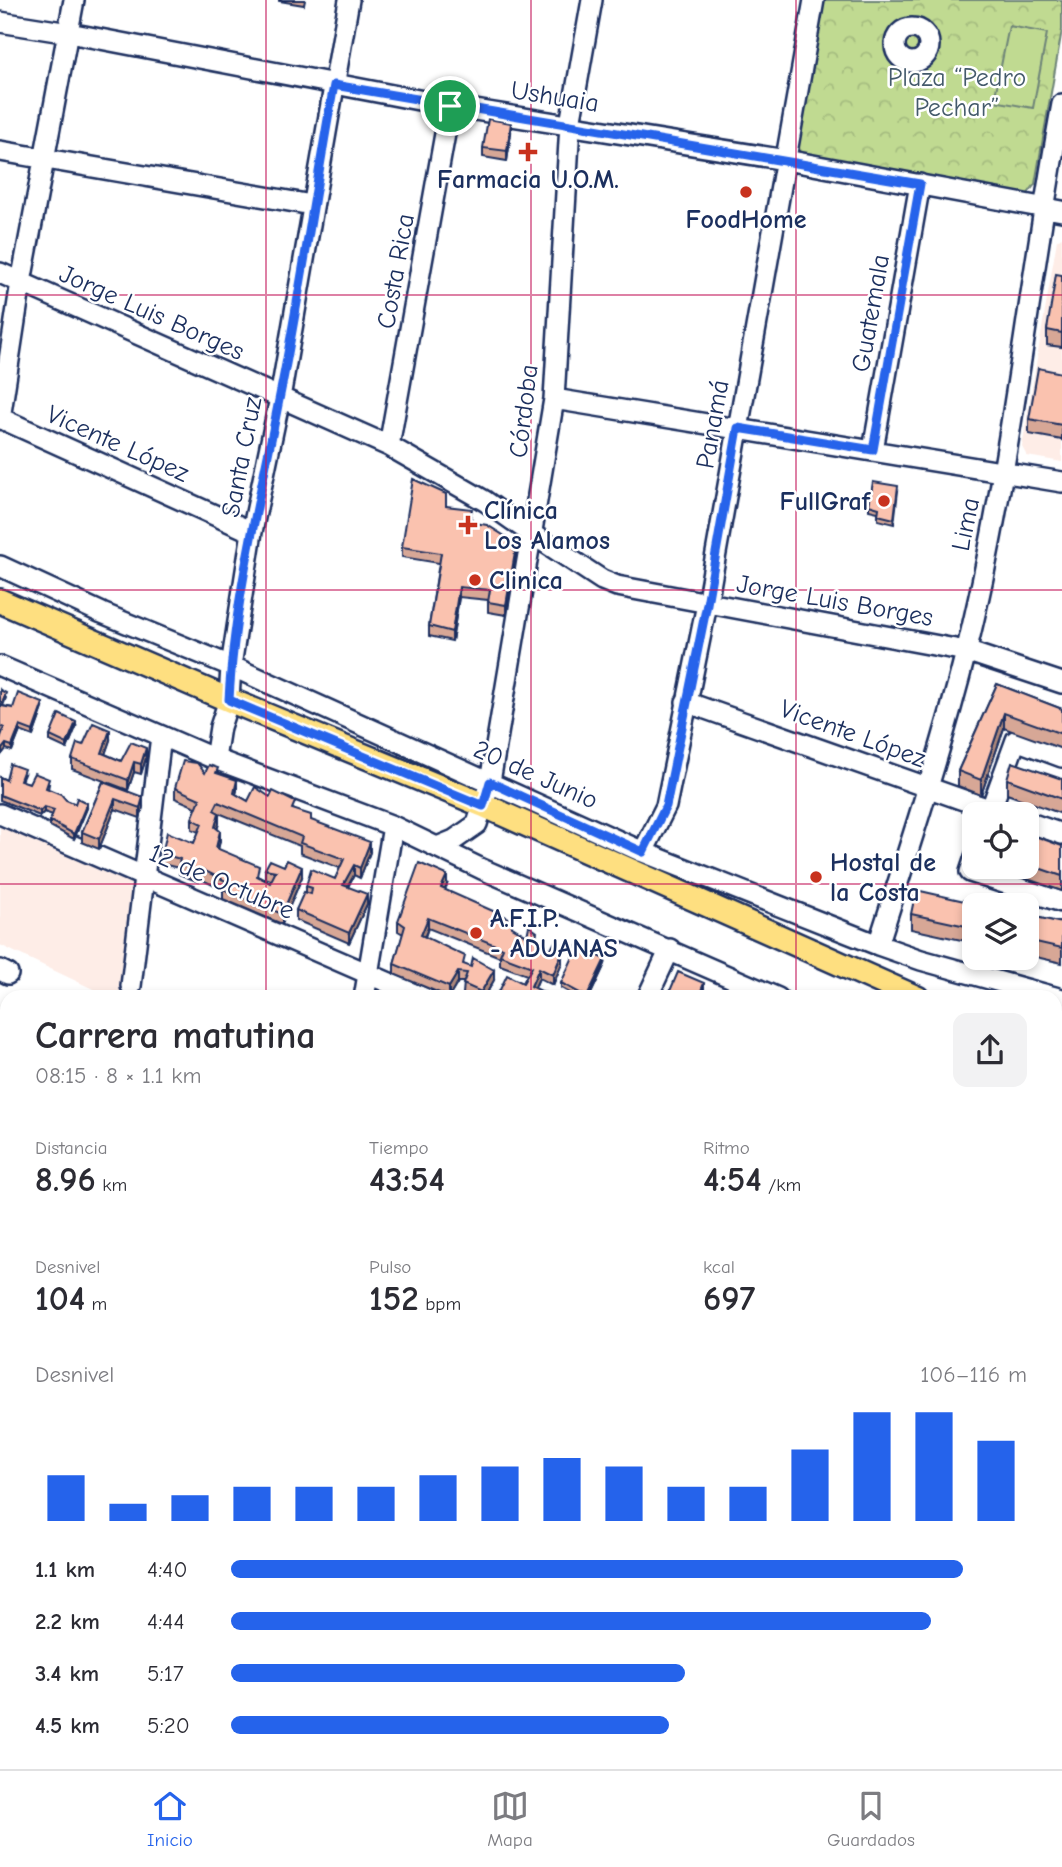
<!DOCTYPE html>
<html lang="es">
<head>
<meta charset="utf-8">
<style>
	:root { --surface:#fff; --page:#f2f2f3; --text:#2b2b33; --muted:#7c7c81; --line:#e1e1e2; --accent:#2563eb }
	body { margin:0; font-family:"Comic Neue",sans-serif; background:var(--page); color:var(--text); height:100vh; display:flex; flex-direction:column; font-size:26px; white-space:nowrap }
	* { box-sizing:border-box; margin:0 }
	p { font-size:23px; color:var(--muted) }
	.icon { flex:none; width:38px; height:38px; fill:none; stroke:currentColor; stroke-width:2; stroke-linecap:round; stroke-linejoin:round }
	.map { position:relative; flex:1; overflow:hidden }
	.panel { position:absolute; left:0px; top:990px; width:1062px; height:779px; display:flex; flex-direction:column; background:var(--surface); border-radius:21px 21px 0 0; box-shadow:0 4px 10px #0003 }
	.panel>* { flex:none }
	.fabs { position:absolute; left:962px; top:802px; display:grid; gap:14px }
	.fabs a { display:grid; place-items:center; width:77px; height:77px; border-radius:14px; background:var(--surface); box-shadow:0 4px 10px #0003; font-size:35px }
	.pin { position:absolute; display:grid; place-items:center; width:60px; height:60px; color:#fff; margin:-30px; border:4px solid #fff; border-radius:50%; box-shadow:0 2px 7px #0007 }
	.round { display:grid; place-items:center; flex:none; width:74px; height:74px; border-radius:14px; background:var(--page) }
	.headline { display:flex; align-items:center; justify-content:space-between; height:119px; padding:0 35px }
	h1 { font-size:38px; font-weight:800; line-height:52px }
	.metrics { display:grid; grid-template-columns:repeat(3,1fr); gap:10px; height:119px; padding:7px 35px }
	.metrics div { display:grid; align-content:center }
	.metrics b { font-size:35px; font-weight:800 }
	.metrics small { font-size:19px; font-weight:400 }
	.metrics p { font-size:19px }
	.chart { height:196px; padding:14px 35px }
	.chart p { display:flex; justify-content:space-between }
	.chart svg { width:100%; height:126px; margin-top:7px; stroke:var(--accent); stroke-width:6 }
	ul { padding:0 35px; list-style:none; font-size:23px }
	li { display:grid; grid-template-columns:112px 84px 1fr; align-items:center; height:52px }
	li i { height:18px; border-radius:9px; background:var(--accent) }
	.dock { display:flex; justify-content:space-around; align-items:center; height:98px; border-top:2px solid var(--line); background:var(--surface); font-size:19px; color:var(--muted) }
	.dock a { display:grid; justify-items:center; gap:4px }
	.dock .current { color:var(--accent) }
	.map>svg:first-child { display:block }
	.built { fill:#feede7 }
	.forest { fill:url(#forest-crowns); stroke:#6e8478; stroke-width:2 }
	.pitch { fill:#c0da91; stroke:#6e8478; stroke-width:2 }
	.water { fill:url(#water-ripples); stroke:#568caa; stroke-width:2 }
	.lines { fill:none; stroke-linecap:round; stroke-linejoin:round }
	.minor-casing { stroke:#1b2f5e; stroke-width:24 }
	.major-casing { stroke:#1b2f5e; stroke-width:28 }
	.minor { stroke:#fff; stroke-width:19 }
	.major { stroke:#fedf80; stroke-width:23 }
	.wall { fill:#d7a796; stroke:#1b2f5e; stroke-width:2 }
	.shaded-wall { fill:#af887a; stroke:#1b2f5e; stroke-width:2 }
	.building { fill:#fac2af; stroke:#1b2f5e; stroke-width:2 }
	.route-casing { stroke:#fff; stroke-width:14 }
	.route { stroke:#2563eb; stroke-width:9 }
	.grid { fill:none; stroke:#c2185b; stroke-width:2; stroke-opacity:0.55 }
	.poi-dot { fill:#c8321e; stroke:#fff; stroke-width:2.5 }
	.labels { text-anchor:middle; stroke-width:5; stroke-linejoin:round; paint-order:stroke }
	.park-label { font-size:26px; fill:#445a6b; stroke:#fff }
	.street-label { font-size:26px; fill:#1b2f5e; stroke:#fff }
	.poi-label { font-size:26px; font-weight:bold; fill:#1b2f5e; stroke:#fff; text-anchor:start }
</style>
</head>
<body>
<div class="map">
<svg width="1062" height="1769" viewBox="0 0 1062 1769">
	<defs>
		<pattern id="forest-crowns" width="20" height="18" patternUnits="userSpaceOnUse" patternTransform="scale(1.75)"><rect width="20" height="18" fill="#c0da91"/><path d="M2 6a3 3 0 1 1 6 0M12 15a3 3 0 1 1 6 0" fill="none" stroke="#a4bb7f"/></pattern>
		<pattern id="water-ripples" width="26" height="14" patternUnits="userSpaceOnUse" patternTransform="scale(1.75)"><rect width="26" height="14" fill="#7dcadc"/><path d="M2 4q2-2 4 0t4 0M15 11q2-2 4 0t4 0" fill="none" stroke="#66a4b6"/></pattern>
	</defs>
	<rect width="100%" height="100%" fill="#fff"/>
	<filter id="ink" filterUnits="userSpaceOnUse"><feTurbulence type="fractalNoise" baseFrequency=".0143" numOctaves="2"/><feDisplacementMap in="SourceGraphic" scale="14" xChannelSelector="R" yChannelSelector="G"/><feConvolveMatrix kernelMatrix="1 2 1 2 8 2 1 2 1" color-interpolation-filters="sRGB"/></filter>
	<g filter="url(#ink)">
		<path class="built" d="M1062,237V462L1027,456L1022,447L1057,240Z
			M0,824L136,879L120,997H110L0,945Z"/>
		<path class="forest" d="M823,0H1062V30L1035,184L1027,195L800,154L798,144Z"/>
		<path class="pitch" d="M1009,26L1047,33L1033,108L994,101Z"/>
		<path class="water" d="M0,1060L7,1063V1762H1055V1370L1062,1371V1769H0Z"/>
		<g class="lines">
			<defs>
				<path id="minor" d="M0,22L69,33L450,106L786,160L1062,211
					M895 45a17 17 0 1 1 34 0a17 17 0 1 1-34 0Z
					M0,151L312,205
					M0,273L389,446L485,501L532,534L602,580L617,586L966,651L1062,683
					M554,399L1062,482
					M0,418L252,532
					M0,419L21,282L74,0
					M389,446L450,106
					M873,450L920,184
					M0,566L102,613L231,666L643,852L878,945L921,960L1062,999
					M0,666L215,759L393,826L482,869L778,998
					M686,702L1003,814
					M215,759L220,727L229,700L231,666L252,532L280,398L349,0
					M0,814L424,998
					M989,814L1016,740L1062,757
					M1027,822L1062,834
					M437,847L454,840L477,824L490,782L554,399L570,124L592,0
					M643,852L666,806L707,604L814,0
					M975,857L970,872L1062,902
					M878,945C909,848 941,751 966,652C1011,472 1028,286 1062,104
					M0,970L8,974
					M131,986L161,736
					M364,998L393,826
					M647,998L670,949
					M1055,1118L1062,1121
					M1055,1280L1062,1283"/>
				<path id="major" d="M0,601L229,700L483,805L917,998
					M1055,1059L1062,1062"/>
			</defs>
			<use href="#minor" class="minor-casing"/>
			<use href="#major" class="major-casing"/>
			<use href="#minor" class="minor"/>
			<use href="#major" class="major"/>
		</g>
		<path class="wall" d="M279,0H305L304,5L279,1Z
			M511,133L507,161L483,157V148Z
			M1062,275V347L1047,345V330Z
			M1062,373V440L1029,434V419Z
			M898,491L894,524L878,520V512L869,510V505Z
			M446,506L472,519L471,522L515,563L506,615L488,612V600L459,597L452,641L429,636V626L439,563L402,557V547Z
			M997,684L1062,709V749L1004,728L981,795L958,786V771Z
			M0,690L6,698L3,706L13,708H43L33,736L20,731L12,751L6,749L2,754L0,753V739L2,732L0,731Z
			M76,727L67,749L50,741V736Z
			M110,740L105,754L121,761L146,758L141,774L134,772L128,790L72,769V759L83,745Z
			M205,773H218L237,790L236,794L248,801L270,797L295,810L311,821L370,852L360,878L354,875L348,887L367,904L349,943L296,920V910L306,893V886L335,879L340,868L300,853V846L219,813V823L217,829L220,841L218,849L259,877L270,883L271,880L265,878V869L302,877L282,924L223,899V890L201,879L199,882L179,874V868L162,864V854L194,843L199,832L192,829V819L196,807L175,798V788Z
			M24,774L21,781L29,783L49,784L48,789L66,800L87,808L74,839L50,826V821L53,815L44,812L40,816L0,800V777L6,780Z
			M1007,779H1062V814L1007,794Z
			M103,782L143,807L140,818L115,809L99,849L82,842V832Z
			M1027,833L1062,846V891L990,866H1027Z
			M447,885L445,890L512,927L527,936L551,949L561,952L562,963L553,985L539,978L535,988L545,998L523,983L527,975L500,965V957L428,928L425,937L465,965L494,980L484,998H470L463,994L464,982H458L449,997L394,974V964L403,934L398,931V921Z
			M975,905V943L911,929V914Z
			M1027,915L1062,923V963L1027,955Z
			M605,964L589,998H579L561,988V983Z
			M1062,1182V1268L1055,1265V1198Z"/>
		<path class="shaded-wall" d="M511,123V133L507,161V151Z
			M515,553V563L506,615V605Z
			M459,587V597L452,641V632Z
			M43,703V708L33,736V731Z
			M1004,713V728L981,795V780Z
			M76,722V727L67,749V744Z
			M20,726V731L12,751V746Z
			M110,730V740L102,763V753Z
			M6,744V749L2,754V749Z
			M146,748V758L141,774V764Z
			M134,762V772L128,790V780Z
			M237,780V790L234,803V793Z
			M143,797V807L140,818V808Z
			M115,799V809L99,849V839Z
			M87,803V808L74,839V834Z
			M44,807V812L40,816V811Z
			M219,813V823L215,837V827Z
			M220,831V841L216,858V848Z
			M370,842V852L360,878V868Z
			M354,865V875L343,895V885Z
			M302,867V877L282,924V914Z
			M447,875V885L441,898V888Z
			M367,894V904L349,943V933Z
			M428,918V928L421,945V935Z
			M562,953V963L553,985V975Z
			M605,959V964L589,998H587Z
			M539,968V978L531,996V986Z
			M494,970V980L484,998H481V992Z
			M458,972V982L449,997V987Z
			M704,983V993L702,998H698Z
			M1062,1161V1171L1055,1187V1177Z"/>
		<path class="building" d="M488,119L511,123L507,151L483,148Z
			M1056,274L1062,275V333L1047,330Z
			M1038,368L1062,373V425L1029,419Z
			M413,479L446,494V506L472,509L469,522L487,525L511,540L515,553L506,605L488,602L490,590L459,587L452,632L429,626L441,553L402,547Z
			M873,482L898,486L894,519L878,515L879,508L869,505Z
			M997,684L1062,709V734L1004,713L981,780L958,771Z
			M0,690L6,693L1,706L13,708L18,693L43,703L33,731L20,726L12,746L6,744L2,749L0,748V739L4,728L0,726Z
			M59,714L76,722L67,744L50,736Z
			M93,723L110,730L102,753L121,761L131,742L146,748L141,764L134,762L128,780L72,759L77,743L83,745Z
			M183,761L197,763L205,773L209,765L218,768L216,773L237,780L234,793L248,801L255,787L270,797L273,791L295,802L292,809L311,815V820L370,842L360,868L354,865L343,885L367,894L349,933L296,910L304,892L311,894L312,888L306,886L311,869L335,879L344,859L300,843L302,837L218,802L214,810L219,813L215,827L220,831L216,848L259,866L257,876L270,883L276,871L265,869L270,860L284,866L287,860L302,867L282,914L223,889L226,881L201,869L199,872L179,864L180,859L162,854L167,832L194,843L202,824L192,819L200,799L175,788Z
			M1012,762L1062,779V799L1007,779Z
			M10,764L24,769L20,780L29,783L34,773L49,779L46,788L61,794L66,800L75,804L77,798L87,803L74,834L50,821L54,810L44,807L40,811L0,795V777L6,780Z
			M103,782L143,797L140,808L115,799L99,839L82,832Z
			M1027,833L1062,846V876L1027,864Z
			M419,863L447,875L441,888L511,919L512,927L527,936L529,926L537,932L535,940L551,949L556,940L561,944L559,949L562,953L553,975L539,968L531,986L545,993L542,998H496L507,975L523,983L532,967L500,955L503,948L428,918L421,935L465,956L463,964L471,967L473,958L494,970L481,992L463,984L467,973L458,972L449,987L394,964L405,926L398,921Z
			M916,890L982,905H975V928L911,914Z
			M1027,915L1062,923V948L1027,940Z
			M578,946L605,959L587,997L561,983Z
			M678,972L704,983L698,998H667Z
			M726,991L740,998H723Z
			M1055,1148L1062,1152V1161L1055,1177Z
			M1062,1182V1258L1055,1255V1198Z"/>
	</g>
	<g class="lines" filter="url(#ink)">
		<defs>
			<path id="route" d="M334,85L920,184L873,450L738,428L707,604L666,806L643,852L490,782L483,806L229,700C234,599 260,499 279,400C300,296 315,190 334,85Z"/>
		</defs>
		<use href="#route" class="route-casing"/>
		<use href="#route" class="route"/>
	</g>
	<path class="grid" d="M266,0V998M531,0V998M796,0V998M0,295H1062M0,590H1062M0,884H1062M0,1179H7M1055,1179H1062M0,1474H7M1055,1474H1062M266,1762V1769M531,1762V1769M796,1762V1769"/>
	<g class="poi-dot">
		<path d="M524.5 141.5h7v7h7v7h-7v7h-7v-7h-7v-7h7z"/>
		<circle cx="746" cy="192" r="7"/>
		<circle cx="884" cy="501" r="7"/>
		<path d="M464.5 514.5h7v7h7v7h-7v7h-7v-7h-7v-7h7z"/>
		<circle cx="475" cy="580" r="7"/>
		<circle cx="816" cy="877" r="7"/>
		<circle cx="476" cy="933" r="7"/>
	</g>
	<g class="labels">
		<g class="park-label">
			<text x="957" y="86">Plaza “Pedro<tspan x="957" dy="30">Pechar”</tspan></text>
		</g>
		<g class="street-label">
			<text transform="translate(555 96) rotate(9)" y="9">Ushuaia</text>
			<text transform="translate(395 271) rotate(-80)" y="9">Costa Rica</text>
			<text transform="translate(152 312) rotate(24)" y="9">Jorge Luis Borges</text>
			<text transform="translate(870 313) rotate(-80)" y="9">Guatemala</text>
			<text transform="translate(523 411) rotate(-83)" y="9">Córdoba</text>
			<text transform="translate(712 424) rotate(-80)" y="9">Panamá</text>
			<text transform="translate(118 443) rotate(24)" y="9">Vicente López</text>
			<text transform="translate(241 457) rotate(-79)" y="9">Santa Cruz</text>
			<text transform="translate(965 524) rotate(-78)" y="9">Lima</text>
			<text transform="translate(835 600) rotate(10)" y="9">Jorge Luis Borges</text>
			<text transform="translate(853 733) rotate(20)" y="9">Vicente López</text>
			<text transform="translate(536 774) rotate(24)" y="9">20 de Junio</text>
			<text transform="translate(222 881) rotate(23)" y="9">12 de Octubre</text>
		</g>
		<g class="poi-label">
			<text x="528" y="188" text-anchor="middle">Farmacia U.O.M.</text>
			<text x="746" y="228" text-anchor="middle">FoodHome</text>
			<text x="870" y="510" text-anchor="end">FullGraf</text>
			<text x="484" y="519">Clínica<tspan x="484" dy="30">Los Alamos</tspan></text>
			<text x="489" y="589">Clinica</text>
			<text x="830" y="871">Hostal de<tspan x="830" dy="30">la Costa</tspan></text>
			<text x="490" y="927">A.F.I.P.<tspan x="490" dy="30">- ADUANAS</tspan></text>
		</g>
	</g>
</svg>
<div class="fabs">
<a><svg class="icon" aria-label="locate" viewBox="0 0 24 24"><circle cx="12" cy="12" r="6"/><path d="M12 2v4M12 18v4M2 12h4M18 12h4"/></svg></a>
<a><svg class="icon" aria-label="layers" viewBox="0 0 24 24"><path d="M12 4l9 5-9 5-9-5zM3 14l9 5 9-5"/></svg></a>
</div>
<div class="pin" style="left:450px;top:106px;background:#1e9e55"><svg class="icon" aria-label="arrive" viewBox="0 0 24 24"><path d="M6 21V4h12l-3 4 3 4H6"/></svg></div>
<section class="panel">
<div class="headline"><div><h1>Carrera matutina</h1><p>08:15 · 8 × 1.1 km</p></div><a class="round"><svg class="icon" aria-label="share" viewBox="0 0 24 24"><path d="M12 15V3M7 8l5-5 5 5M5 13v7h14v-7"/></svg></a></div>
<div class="metrics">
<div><p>Distancia</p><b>8.96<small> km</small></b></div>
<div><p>Tiempo</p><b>43:54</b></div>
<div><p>Ritmo</p><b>4:54<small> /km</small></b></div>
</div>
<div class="metrics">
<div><p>Desnivel</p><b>104<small> m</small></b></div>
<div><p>Pulso</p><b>152<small> bpm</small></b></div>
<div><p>kcal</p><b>697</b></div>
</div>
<div class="chart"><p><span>Desnivel</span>106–116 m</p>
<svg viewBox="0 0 160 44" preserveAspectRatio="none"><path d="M5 44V28M15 44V38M25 44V35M35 44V32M45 44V32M55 44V32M65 44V28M75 44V25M85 44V22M95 44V25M105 44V32M115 44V32M125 44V19M135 44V6M145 44V6M155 44V16"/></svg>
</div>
<ul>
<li><b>1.1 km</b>4:40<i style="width:92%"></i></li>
<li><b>2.2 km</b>4:44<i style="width:88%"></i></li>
<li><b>3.4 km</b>5:17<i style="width:57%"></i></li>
<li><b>4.5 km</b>5:20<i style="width:55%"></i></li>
</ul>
</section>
</div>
<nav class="dock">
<a class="current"><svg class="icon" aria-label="home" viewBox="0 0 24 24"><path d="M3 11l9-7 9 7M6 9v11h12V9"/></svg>Inicio</a>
<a><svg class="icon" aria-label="map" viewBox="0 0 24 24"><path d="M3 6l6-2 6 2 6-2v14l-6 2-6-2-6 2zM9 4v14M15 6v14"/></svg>Mapa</a>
<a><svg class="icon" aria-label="saved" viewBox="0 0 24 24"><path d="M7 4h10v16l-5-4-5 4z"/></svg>Guardados</a>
</nav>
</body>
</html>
